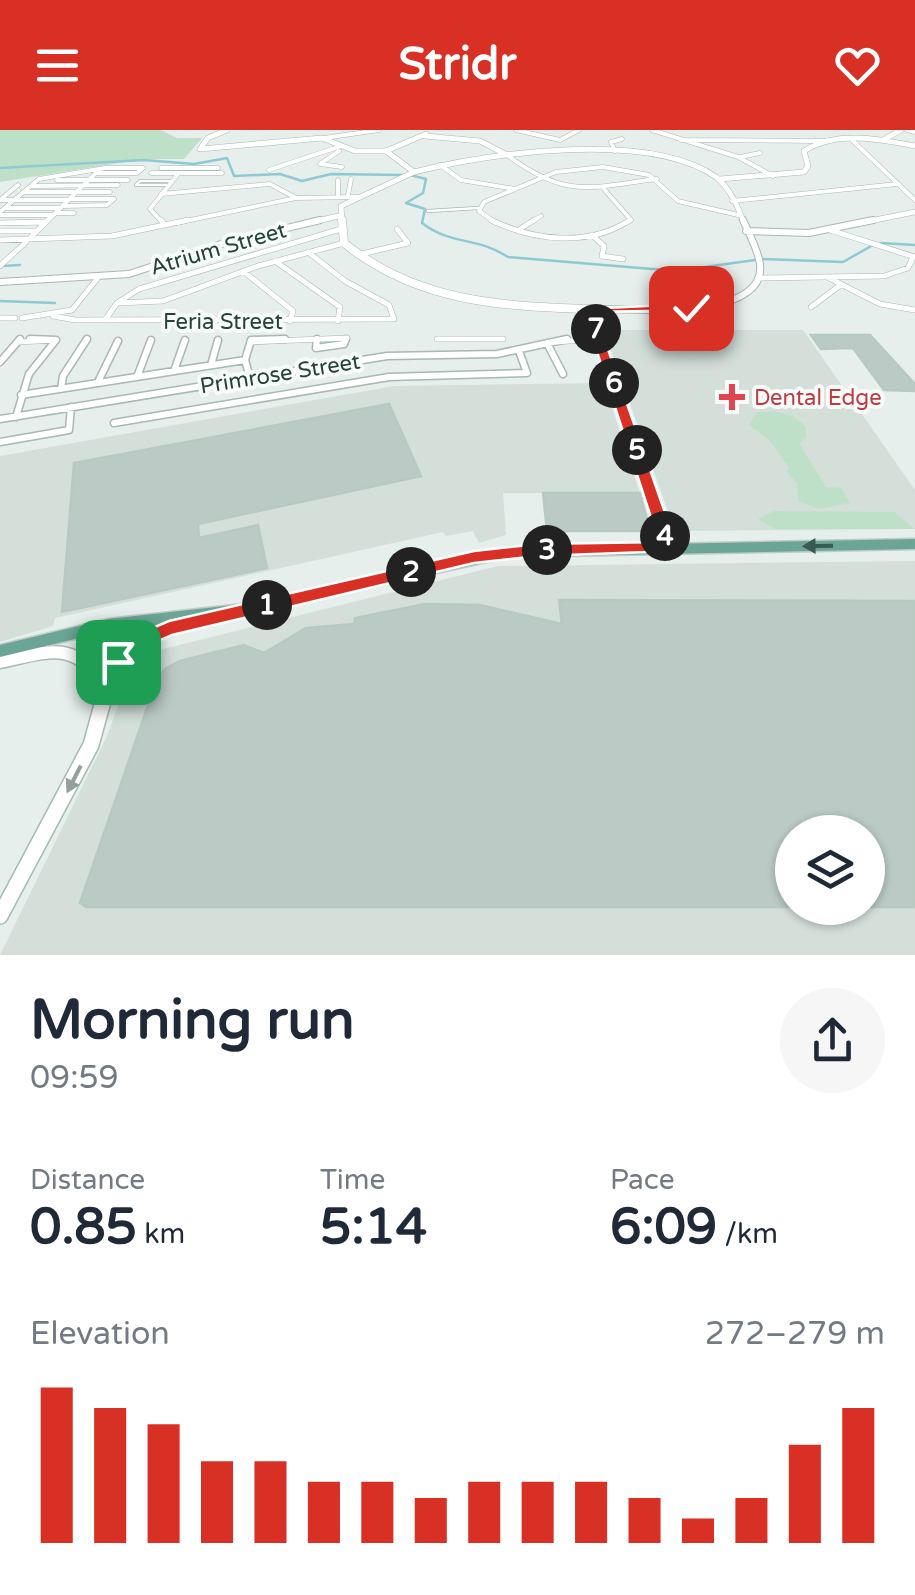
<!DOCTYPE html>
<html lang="en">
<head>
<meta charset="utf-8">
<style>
	:root { --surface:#fff; --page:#f6f6f7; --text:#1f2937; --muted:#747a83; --accent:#d93025 }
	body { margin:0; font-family:"Varela Round",sans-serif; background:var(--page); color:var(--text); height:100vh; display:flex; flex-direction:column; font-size:38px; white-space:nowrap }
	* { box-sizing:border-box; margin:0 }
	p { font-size:32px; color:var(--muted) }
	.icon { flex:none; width:55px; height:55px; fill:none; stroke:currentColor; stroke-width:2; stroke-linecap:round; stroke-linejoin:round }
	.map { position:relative; height:825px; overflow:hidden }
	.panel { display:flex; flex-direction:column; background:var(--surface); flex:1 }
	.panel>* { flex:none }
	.controls { position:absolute; left:775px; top:685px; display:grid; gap:20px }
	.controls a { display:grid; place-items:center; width:110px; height:110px; border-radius:50%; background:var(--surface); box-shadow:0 2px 8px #0004; font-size:50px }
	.pin { position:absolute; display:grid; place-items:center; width:85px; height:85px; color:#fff; margin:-42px; border-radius:20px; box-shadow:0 5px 15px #0006 }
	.km { position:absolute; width:50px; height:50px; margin:-25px; border-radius:50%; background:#222; color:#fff; font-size:28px; line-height:50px; text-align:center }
	.round { display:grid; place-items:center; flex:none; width:105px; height:105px; border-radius:52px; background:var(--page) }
	.overview { display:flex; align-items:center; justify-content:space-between; height:170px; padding:0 30px }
	h1 { font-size:55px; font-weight:700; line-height:75px }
	.stats { display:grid; grid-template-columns:repeat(3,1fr); gap:15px; height:170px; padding:10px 30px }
	.stats div { display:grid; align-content:center }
	.stats b { font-size:50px; font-weight:700 }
	.stats small { font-size:28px; font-weight:400 }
	.stats p { font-size:28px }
	.chart { height:280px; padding:20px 30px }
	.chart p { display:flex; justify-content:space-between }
	.chart svg { width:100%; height:180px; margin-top:10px; stroke:var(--accent); stroke-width:6 }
	header { display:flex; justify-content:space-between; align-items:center; height:130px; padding:0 30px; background:var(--accent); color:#fff; font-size:45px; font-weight:700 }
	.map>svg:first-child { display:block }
	.built { fill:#d4dfda; fill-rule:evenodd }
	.green { fill:#bfe0c8 }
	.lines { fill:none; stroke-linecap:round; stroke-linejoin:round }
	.stream { stroke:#8ec9d4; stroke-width:2.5 }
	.building { fill:#bbcac4; stroke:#b8c9c2; stroke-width:2.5 }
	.pedestrian-casing { stroke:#a8b8b2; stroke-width:4 }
	.minor-far2-casing { stroke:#a8b8b2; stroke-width:5 }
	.minor-far1-casing { stroke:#a8b8b2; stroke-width:6 }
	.minor-casing { stroke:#a8b8b2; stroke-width:9 }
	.tertiary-far1-casing { stroke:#a8b8b2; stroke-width:6 }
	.tertiary-casing { stroke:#a8b8b2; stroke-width:8 }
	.secondary-far4-casing { stroke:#a4bbb3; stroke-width:6 }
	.secondary-far3-casing { stroke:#a4bbb3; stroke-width:9 }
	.secondary-far2-casing { stroke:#a4bbb3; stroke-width:11 }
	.secondary-far1-casing { stroke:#a4bbb3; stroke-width:15 }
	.secondary-casing { stroke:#a4bbb3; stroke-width:18 }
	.primary-casing { stroke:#c2cac8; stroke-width:3 }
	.pedestrian { stroke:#fff; stroke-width:2.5 }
	.minor-far2 { stroke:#fff; stroke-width:4 }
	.minor-far1 { stroke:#fff; stroke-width:5 }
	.minor { stroke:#fff; stroke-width:6 }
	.tertiary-far1 { stroke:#fff; stroke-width:5 }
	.tertiary { stroke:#fff; stroke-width:6 }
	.secondary-far4 { stroke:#fff; stroke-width:5 }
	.secondary-far3 { stroke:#fff; stroke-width:8 }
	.secondary-far2 { stroke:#fff; stroke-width:9 }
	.secondary-far1 { stroke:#fff; stroke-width:12 }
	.secondary { stroke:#fff; stroke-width:15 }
	.primary { fill:#6aa596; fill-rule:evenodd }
	.oneway { fill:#365b51 }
	.oneway2 { fill:#92a09c }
	.route { fill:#d93025; stroke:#fff; stroke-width:2.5 }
	.health-dot { fill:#e0444e; stroke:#f7fbf9; stroke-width:4 }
	.labels { text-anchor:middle; stroke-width:8; stroke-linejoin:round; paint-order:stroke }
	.far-street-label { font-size:22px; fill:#24423a; stroke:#f7fbf9 }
	.far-health-label { font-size:22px; fill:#be3a42; stroke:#f7fbf9; text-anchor:start }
</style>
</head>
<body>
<header><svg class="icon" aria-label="menu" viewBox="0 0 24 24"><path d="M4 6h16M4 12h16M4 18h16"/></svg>Stridr<svg class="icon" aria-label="heart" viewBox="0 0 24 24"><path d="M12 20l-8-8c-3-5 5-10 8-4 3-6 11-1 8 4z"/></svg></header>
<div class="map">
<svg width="915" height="825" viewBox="0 0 915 825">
	<rect width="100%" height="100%" fill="#e6efeb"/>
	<path class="built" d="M604,200H803L915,360V399L675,401Z
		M604,253L640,363H503L506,405L479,413L473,401L446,406L443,402L55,488L53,496L0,512V326L394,256Z
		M915,431V825H0L107,606L130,543L163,519L498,436ZM792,702H868V778H792Z"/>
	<path class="green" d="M0,0H161L177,8H202L184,29H144L0,52Z
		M774,281L793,286L806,297V308L799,313L826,357L841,358L850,373L819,379L798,371L797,353L786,341L789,338L771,312L749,295L757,282Z
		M774,381L894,382L915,399H775L758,389Z"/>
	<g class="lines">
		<path class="stream" d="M0,38L144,30L194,34L227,28L234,46L280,44L302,51L331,44L402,45
			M410,45L426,49L423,63L406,73L425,79L422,93C452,116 476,106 508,127L676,141L755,130
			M881,113L915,115
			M763,129L843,132L873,115
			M2,136L20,135
			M0,171L55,173"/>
	</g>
	<path class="building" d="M811,205H870L915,254V261L884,260L853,218L821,219Z
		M389,274L421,346L198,394L199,408L258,395L267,438L62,482L74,333Z
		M543,363H640L650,401H547Z
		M559,470L915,471V777H868V702H792V777H86L80,773L157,549L165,539L180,531L244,515L264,523L306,498L354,494L355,488L425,474L480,475L562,494Z"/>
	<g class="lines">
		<defs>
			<path id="pedestrian" d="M169,55H136L140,51H172
				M428,81L478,78"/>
			<path id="minor-far2" d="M516,0L560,10
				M652,0L738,27L773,46
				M907,0L915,2
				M324,8L379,0
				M560,10L579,0
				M681,10L824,11
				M852,10L915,70
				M339,21L320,34L342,37
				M615,21L611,12L622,9
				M507,25C567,70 591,57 657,49
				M740,27L760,23
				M440,35L461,50L515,59
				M161,38H218
				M269,40L341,16
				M151,43H222
				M57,50H128
				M338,50V65
				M33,56L118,55
				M604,59L631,90L626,93
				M23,62H110
				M161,64L270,54L296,68
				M348,65L351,49
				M70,69H114
				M0,70H69
				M0,70L18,55
				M732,71L897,54
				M63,76L107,75L114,69
				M5,78H61
				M0,82L39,49L105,38H143L137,43H96
				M55,83H74
				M0,85H54
				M6,93L45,92
				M45,93L97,42
				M163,93L150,79L178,44
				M176,93L296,68L358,67
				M496,93L479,81L484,72L556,42L603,37L649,45L678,71L738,85
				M530,93L541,86"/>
			<path id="minor-far1" d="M161,90L164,94
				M491,90C534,111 589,117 630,90
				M0,93L45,92
				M520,99L534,90
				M830,100L915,127
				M0,101H35
				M592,105L604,116L602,126L623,129
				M31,107L48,90
				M0,110L112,106L188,90
				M357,125L408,113L397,99
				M275,131L340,177L338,191
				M0,136L26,112
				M243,141L293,181L290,191
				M827,147L880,174L915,180
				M758,148L884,146L908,138L913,127
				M117,173L163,171L258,136L344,113
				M811,177L839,156
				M53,186L75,190L394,189L389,175L345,151L308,122
				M0,188H15
				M22,188L72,180L97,149
				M105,190L117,173L139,159L341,99
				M437,209H503
				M18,212L56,210
				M250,212L347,208
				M345,212L347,208
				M555,212L599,209"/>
			<path id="minor" d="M30,209L56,210
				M317,209L316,218L344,214L346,209
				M547,213L563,244
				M0,232L20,209
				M211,235L218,210
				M174,241L185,210
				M137,247L151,210
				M250,248L245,230L251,210L285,209
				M98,252L118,211
				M61,259L63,246L87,209
				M21,265L245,230
				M16,287L29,244L56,210
				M0,289L387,226L497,224L567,209
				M114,293L389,247L527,243L519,221
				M0,312L69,300L71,277"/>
			<path id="tertiary-far1" d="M425,6L480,11L507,25
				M883,10L901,0
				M386,21L426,4
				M414,42C491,23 648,0 716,47C730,58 738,77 744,93
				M720,49L804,42L808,36L804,21C836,0 879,9 915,16
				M309,93L338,86
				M860,93L915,82"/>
			<path id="tertiary" d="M746,101L809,103L873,90
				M0,152L129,144L221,114L320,90
				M589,179C626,178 767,193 760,134C758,120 749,103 743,90"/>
			<path id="secondary-far4" d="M227,0L208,8L200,19L322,8L355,21H386L414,42
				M342,93L341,76L414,42"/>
			<path id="secondary-far3" d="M342,90L344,113C417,172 499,176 589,179L600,212"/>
			<path id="secondary-far2" d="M599,209L652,366"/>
			<path id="secondary-far1" d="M651,364L669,417
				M0,532C47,522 77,508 104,558
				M105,566C120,510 167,497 219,486"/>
			<path id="secondary" d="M0,786L91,615L105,564"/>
			<path id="primary" d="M915,409V419L510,427L252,483L108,501L0,527V515L108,489L252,473L510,417Z"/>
		</defs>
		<use href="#pedestrian" class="pedestrian-casing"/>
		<use href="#minor-far2" class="minor-far2-casing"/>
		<use href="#minor-far1" class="minor-far1-casing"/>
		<use href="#minor" class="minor-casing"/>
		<use href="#tertiary-far1" class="tertiary-far1-casing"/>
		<use href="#tertiary" class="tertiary-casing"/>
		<use href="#secondary-far4" class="secondary-far4-casing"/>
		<use href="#secondary-far3" class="secondary-far3-casing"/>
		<use href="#secondary-far2" class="secondary-far2-casing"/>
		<use href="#secondary-far1" class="secondary-far1-casing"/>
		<use href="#secondary" class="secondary-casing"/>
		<use href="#primary" class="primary-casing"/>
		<use href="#pedestrian" class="pedestrian"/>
		<use href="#minor-far2" class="minor-far2"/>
		<use href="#minor-far1" class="minor-far1"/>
		<use href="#minor" class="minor"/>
		<use href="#tertiary-far1" class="tertiary-far1"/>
		<use href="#tertiary" class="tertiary"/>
		<use href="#secondary-far4" class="secondary-far4"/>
		<use href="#secondary-far3" class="secondary-far3"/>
		<use href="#secondary-far2" class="secondary-far2"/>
		<use href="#secondary-far1" class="secondary-far1"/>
		<use href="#secondary" class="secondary"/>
		<use href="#primary" class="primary"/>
	</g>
	<defs><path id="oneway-solid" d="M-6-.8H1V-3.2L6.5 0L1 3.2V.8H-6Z" transform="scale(2.5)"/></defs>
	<use class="oneway" href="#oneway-solid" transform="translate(818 416) rotate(179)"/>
	<use class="oneway2" href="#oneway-solid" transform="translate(74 649) rotate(117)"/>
	<path class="route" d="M691,174L695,180L595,182L677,417L675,421L538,426L474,433L172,505L149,515L125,538H112V527L136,505L169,491L474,421L538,414L659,412L583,179Z"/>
	<path class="health-dot" d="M727 252h10v10h10v10h-10v10h-10v-10h-10v-10h10z"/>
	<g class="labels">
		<g class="far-street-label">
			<text transform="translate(218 118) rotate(-16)" y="8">Atrium Street</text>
			<text x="223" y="199">Feria Street</text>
			<text transform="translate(280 243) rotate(-9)" y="8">Primrose Street</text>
		</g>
		<g class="far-health-label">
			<text x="754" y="275">Dental Edge</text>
		</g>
	</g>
</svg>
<div class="controls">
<a><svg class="icon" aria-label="layers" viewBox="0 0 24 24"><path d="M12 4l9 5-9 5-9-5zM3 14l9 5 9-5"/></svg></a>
</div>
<div class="pin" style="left:118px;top:532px;background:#1e9e55"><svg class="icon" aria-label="arrive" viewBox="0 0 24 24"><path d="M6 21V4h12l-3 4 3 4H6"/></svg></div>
<div class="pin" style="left:691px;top:178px;background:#d93025"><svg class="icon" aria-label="check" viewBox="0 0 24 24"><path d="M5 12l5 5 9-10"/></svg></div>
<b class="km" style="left:267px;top:475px">1</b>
<b class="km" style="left:411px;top:442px">2</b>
<b class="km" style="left:547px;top:420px">3</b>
<b class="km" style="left:665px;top:406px">4</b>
<b class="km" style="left:637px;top:320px">5</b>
<b class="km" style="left:614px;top:253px">6</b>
<b class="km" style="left:596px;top:199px">7</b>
</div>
<section class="panel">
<div class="overview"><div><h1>Morning run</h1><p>09:59</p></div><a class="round"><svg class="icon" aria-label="share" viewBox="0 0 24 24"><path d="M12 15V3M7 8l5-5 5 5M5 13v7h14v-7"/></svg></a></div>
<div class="stats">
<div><p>Distance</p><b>0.85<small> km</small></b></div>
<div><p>Time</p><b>5:14</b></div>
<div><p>Pace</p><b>6:09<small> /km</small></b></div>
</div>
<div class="chart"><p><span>Elevation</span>272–279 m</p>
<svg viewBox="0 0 160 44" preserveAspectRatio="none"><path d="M5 44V6M15 44V11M25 44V15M35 44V24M45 44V24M55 44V29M65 44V29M75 44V33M85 44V29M95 44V29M105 44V29M115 44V33M125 44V38M135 44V33M145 44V20M155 44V11"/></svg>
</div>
</section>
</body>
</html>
